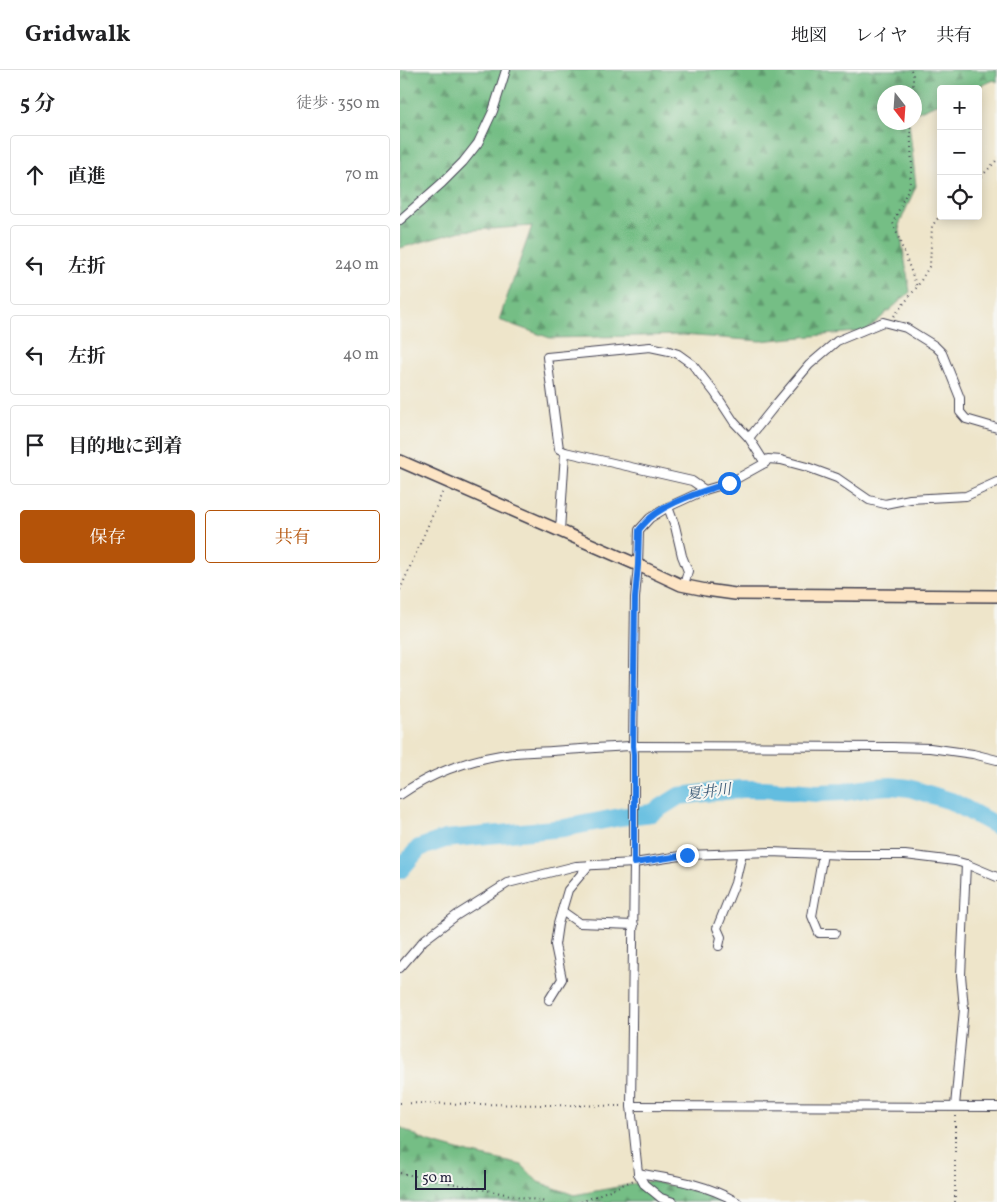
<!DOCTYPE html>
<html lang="ja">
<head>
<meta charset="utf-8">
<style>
  :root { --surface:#fff; --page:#f2f2f2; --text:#202124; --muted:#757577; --line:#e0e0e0; --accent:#b45309 }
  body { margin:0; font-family:Vollkorn,"Noto Serif JP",serif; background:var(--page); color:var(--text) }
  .controls { position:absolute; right:15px; top:15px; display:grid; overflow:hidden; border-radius:5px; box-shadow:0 2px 12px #0003 }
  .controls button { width:45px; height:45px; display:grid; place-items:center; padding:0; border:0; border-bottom:1px solid var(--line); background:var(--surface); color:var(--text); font:25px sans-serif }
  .compass { position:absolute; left:477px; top:15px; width:45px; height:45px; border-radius:50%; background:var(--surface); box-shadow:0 2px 12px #0003; rotate:163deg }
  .scale { position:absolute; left:15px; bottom:12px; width:71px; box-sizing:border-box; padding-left:5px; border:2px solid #22223b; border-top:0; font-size:14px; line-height:18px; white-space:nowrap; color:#22223b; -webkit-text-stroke:4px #f6f6f2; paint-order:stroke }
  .stop { position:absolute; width:15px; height:15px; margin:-11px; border:4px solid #1a73e8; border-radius:50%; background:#fff }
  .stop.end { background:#1a73e8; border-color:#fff; box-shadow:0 1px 5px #0008 }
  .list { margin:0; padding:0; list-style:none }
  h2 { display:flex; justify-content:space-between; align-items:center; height:65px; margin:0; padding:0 20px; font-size:21px }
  h2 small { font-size:16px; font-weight:400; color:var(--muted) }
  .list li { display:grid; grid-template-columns:32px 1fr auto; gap:15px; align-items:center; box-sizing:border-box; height:80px; margin:0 10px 10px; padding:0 10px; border:1px solid var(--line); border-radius:5px }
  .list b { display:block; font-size:19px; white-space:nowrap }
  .list em { font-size:16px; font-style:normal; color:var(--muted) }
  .actions { display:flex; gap:10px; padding:15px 20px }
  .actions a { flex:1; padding:11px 0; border:1px solid var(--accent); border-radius:5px; text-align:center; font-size:18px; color:var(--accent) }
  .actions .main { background:var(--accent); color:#fff }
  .icon { flex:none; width:28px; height:28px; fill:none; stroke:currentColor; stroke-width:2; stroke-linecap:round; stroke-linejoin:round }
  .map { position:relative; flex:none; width:597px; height:1132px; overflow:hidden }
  header { display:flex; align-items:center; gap:30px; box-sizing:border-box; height:70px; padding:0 25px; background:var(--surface); border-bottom:1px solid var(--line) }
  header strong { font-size:24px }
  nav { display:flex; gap:28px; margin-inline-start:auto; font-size:18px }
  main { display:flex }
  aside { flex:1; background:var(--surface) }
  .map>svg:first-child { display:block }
  .forest { fill:url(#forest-firs); stroke:#4c7060 }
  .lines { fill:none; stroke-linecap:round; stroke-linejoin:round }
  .river { stroke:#62bde0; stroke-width:18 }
  .street-casing { stroke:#413f50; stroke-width:10 }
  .secondary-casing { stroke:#413f50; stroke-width:14 }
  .path { stroke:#413f50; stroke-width:2; stroke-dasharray:1 4; stroke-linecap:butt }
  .street { stroke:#fff; stroke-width:8 }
  .secondary { stroke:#fde5c5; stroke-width:11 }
  .route { stroke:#1a73e8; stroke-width:6 }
  .labels { text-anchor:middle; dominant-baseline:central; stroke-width:4; stroke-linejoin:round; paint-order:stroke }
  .water-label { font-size:15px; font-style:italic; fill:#385875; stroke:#f6f6f2 }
</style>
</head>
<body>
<header>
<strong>Gridwalk</strong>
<nav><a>地図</a><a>レイヤ</a><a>共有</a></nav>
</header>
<main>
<aside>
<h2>5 分<small>徒歩 · 350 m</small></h2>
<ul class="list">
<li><svg class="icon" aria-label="ahead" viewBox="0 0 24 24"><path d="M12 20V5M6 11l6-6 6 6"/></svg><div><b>直進</b></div><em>70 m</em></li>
<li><svg class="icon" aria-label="left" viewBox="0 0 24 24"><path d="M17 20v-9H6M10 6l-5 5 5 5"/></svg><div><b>左折</b></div><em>240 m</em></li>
<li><svg class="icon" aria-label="left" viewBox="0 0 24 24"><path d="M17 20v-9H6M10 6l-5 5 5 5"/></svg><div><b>左折</b></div><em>40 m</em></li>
<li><svg class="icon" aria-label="arrive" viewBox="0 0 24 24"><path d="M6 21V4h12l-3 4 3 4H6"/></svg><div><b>目的地に到着</b></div></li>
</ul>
<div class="actions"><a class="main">保存</a><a>共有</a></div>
</aside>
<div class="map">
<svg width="597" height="1132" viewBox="0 0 597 1132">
  <defs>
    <pattern id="forest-firs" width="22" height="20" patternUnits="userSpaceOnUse" patternTransform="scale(1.25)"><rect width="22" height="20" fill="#75be85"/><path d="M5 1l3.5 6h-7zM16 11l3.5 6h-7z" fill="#609a6e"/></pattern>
  </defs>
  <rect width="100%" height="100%" fill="#f6f6f2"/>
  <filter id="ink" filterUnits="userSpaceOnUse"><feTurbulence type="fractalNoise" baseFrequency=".02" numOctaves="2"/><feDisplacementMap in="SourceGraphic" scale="10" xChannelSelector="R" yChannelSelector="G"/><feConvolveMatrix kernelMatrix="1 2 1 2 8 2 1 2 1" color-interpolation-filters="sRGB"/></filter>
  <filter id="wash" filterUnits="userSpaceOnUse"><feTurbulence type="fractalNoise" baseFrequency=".0096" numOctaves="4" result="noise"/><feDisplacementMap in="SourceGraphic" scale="20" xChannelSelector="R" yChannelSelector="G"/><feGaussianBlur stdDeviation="1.12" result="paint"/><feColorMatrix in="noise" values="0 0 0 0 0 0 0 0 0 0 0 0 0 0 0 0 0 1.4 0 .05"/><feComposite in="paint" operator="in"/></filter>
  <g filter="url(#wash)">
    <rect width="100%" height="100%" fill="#eee5ca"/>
    <!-- forest -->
    <g class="forest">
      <path d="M0,0H597V12L594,10L573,19H541V32L515,43L514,22H484V52L509,53L516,116L499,155L510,222L466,261L360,271L283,265L150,268L99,250L132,156L61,161L0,178Z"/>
      <path d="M0,1057L26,1071L69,1083L122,1095L138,1112L174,1125L250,1111L291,1120L325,1132H0Z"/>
    </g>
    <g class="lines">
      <!-- river -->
      <path class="river" d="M0,800L19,778L45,769L164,758L220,747L252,743L279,726L342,719H363L417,723L444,722L476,717L491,716L509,718L551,731L597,756"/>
    </g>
  </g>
  <g filter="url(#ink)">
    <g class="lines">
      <!-- street casing -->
      <g class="street-casing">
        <g id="street">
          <path d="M0,150L42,113L63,92L78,73L93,41L106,0"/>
          <path d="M349,368L377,333L409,295L437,271L483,252L506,258L535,276L542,283L560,328V342L566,349L597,358"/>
          <path d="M165,382L292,411L305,420"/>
          <path d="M268,437L275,456L282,486L288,501L284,515"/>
          <path d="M160,461L165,382L159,379L147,287L250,277L269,281L278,284L292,294L315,323L334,352L349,368L365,393"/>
          <path d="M0,725C31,703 69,690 106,684C121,682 137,682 152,681C179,679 206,677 233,676L492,677L530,678L573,684L597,690"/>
          <path d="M423,784L412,846L419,863H435"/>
          <path d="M162,841L179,853L234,855"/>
          <path d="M319,876L321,867L317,858L335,813L342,783"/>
          <path d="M0,898L24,870L57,845L108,813L176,796L234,793L287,785L342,783L371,782L447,785H505L555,791L566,794L597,807"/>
          <path d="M149,930L162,909L155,875L158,854L168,820L189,795"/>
          <path d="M231,1036L597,1037"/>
          <path d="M555,1036L564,939L561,905L566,794"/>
          <path d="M238,1103C273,1109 306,1114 337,1132"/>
          <path d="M273,1132L261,1128L244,1114L238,1103L231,1036L234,793V684L233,676L235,528L238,495L239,460L250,448L268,437L305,420L329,413L365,393L368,389L381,390L407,397L437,408L469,430L485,434L510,429L566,426L597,412"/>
        </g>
      </g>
      <!-- secondary casing -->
      <g class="secondary-casing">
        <path id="secondary" d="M0,391L238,495L281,515L306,520L335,524L597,526"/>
      </g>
      <!-- path -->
      <g class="path">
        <path d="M511,0L513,4V22"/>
        <path d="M510,52L512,98L509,117L493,153L517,217"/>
        <path d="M578,110L597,90"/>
        <path d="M494,246L517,217L530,195L532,156L541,144"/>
        <path d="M0,520L43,421"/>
        <path d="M0,1033L223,1036"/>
        <path d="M0,1103L146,1132"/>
        <path d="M181,1132L234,1110"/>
        <path d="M555,1132V1044"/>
      </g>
      <!-- street -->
      <use href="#street" class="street"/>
      <!-- secondary -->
      <use href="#secondary" class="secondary"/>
    </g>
  </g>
  <g class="lines" filter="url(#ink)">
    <!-- route -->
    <path class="route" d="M287,785L234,793V684L233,676L235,528L238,495L239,460C242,456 246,452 250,448C268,432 305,420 329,413"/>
  </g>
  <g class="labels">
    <!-- water labels -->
    <g class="water-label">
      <text transform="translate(309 723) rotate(-7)">夏井川</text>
    </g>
  </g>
</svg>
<div class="controls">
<button>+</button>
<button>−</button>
<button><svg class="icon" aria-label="locate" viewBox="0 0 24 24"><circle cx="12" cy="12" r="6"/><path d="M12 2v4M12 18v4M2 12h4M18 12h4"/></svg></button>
</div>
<svg class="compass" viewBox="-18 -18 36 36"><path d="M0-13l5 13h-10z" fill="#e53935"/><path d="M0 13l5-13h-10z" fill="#757577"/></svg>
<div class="scale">50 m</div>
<div class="stop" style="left:329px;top:413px"></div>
<div class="stop end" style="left:287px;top:785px"></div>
</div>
</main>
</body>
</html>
